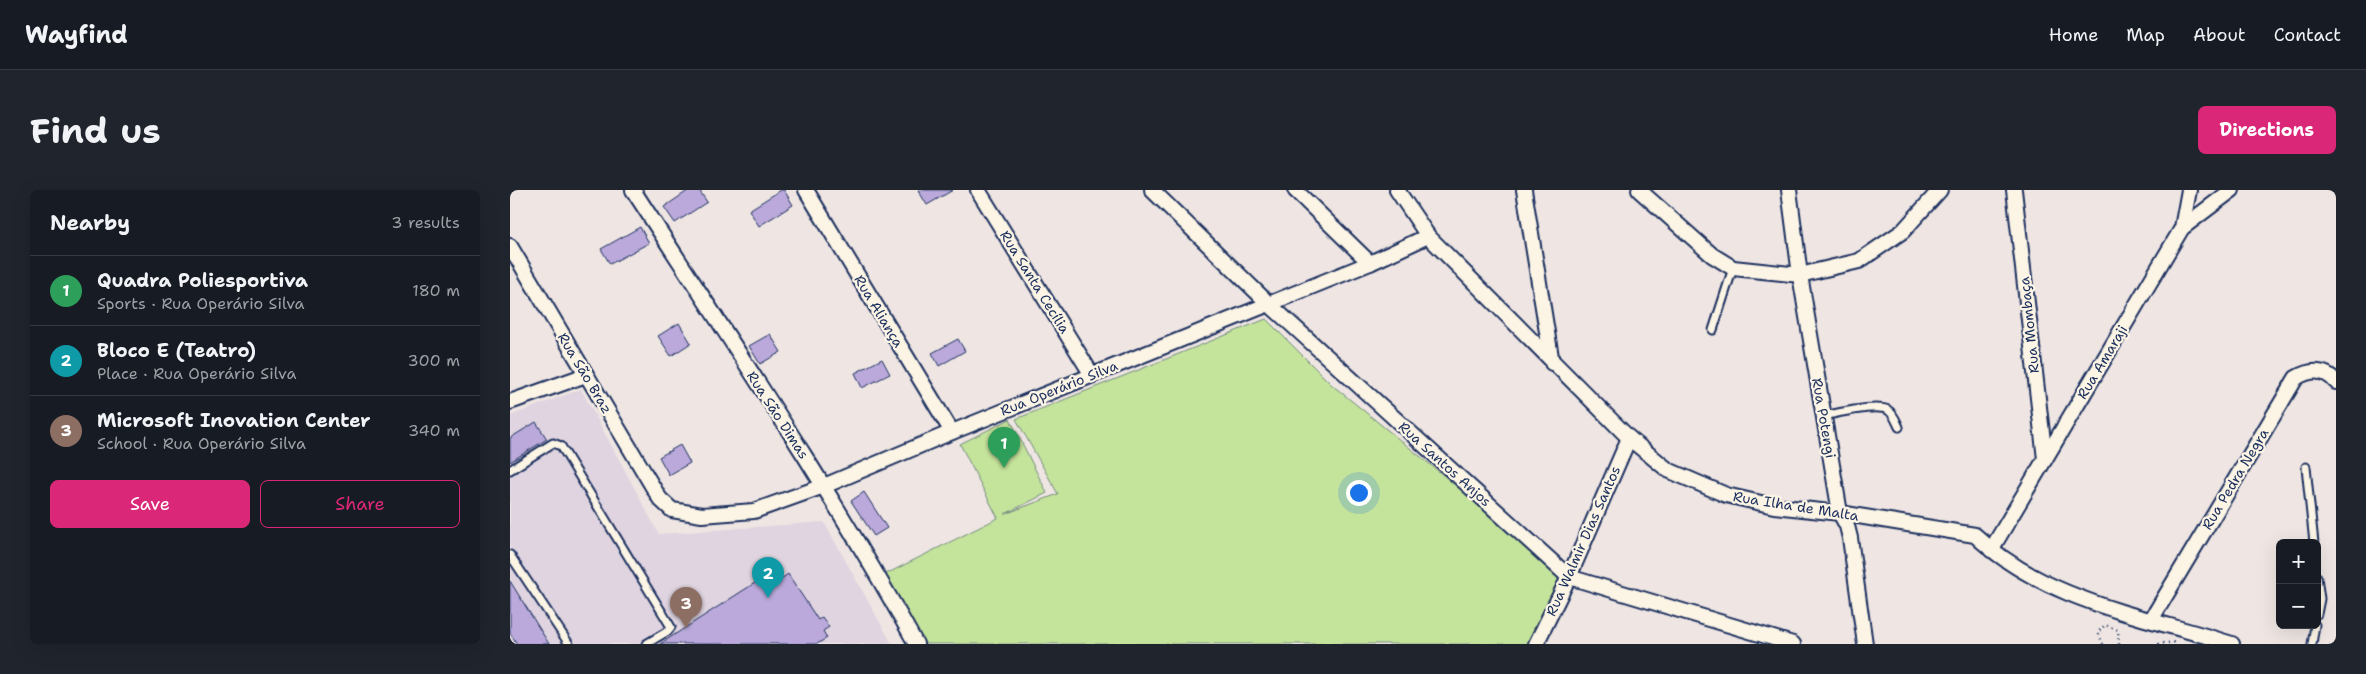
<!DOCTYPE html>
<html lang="en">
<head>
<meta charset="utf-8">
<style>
  :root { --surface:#171b24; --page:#20242c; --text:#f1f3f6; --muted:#9ea1a6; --line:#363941; --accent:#db2777 }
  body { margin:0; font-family:"Shantell Sans",sans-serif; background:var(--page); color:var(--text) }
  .controls { position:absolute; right:15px; bottom:15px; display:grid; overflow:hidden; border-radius:8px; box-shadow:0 5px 20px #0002 }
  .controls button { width:45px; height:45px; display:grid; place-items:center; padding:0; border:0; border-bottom:1px solid var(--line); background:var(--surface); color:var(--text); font:25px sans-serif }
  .you { position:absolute; left:848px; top:302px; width:18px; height:18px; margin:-12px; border:4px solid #fff; border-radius:50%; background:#1a73e8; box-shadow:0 0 0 8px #1a73e833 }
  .badge { display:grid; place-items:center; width:32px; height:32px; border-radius:50%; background:var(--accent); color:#fff; font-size:16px; font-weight:700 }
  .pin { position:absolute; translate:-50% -41px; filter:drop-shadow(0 1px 2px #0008) }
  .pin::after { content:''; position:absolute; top:26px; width:18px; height:15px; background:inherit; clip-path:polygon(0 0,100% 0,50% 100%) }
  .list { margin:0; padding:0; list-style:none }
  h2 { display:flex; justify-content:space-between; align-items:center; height:65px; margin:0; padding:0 20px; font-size:21px }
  h2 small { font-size:16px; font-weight:400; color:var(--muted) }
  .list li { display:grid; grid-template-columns:32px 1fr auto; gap:15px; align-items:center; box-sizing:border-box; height:70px; padding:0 20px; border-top:1px solid var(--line) }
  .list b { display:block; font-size:19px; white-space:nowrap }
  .list p { margin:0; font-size:16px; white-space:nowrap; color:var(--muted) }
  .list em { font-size:16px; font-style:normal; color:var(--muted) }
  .actions { display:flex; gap:10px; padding:15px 20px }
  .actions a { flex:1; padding:11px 0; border:1px solid var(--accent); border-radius:8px; text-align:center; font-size:18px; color:var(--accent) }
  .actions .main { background:var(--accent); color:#fff }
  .map { position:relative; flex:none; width:1826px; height:454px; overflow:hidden; border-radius:8px }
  header { display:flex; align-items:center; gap:30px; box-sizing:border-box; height:70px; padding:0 25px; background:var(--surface); border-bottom:1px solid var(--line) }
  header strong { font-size:24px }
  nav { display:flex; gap:28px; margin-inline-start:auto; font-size:18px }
  .intro { display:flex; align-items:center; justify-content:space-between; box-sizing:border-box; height:120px; padding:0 30px }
  h1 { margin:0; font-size:35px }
  .button { padding:12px 22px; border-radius:8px; background:var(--accent); color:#fff; font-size:18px; font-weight:700 }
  main { display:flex; gap:30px; padding:0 30px }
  aside { flex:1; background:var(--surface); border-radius:8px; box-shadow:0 5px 20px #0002 }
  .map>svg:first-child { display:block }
  .built { fill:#dfd4e0 }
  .green { fill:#c4e39b; stroke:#70897c }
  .building { fill:#baa9da; stroke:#1b2f5e }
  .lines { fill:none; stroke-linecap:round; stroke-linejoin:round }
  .service-casing { stroke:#1b2f5e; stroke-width:11 }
  .minor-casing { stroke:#1b2f5e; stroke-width:18 }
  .path { stroke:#1b2f5e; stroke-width:2.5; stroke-dasharray:1 4; stroke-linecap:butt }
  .service { stroke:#fcf5e5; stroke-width:7 }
  .minor { stroke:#fcf5e5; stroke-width:14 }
  .labels { text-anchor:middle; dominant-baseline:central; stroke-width:4.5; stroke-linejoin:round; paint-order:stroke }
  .street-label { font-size:14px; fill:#1b2f5e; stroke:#fcf5e5 }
</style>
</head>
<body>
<header>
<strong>Wayfind</strong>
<nav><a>Home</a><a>Map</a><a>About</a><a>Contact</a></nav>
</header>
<div class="intro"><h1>Find us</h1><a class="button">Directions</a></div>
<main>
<aside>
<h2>Nearby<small>3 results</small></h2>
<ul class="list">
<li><span class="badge" style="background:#2e9e5b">1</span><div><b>Quadra Poliesportiva</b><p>Sports · Rua Operário Silva</p></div><em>180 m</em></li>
<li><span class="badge" style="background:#0f9aa8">2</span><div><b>Bloco E (Teatro)</b><p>Place · Rua Operário Silva</p></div><em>300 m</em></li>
<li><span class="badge" style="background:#8d6e63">3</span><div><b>Microsoft Inovation Center</b><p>School · Rua Operário Silva</p></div><em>340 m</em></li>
</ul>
<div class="actions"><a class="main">Save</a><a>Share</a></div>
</aside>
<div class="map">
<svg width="1826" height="454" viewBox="0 0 1826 454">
  <rect width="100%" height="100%" fill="#efe6e3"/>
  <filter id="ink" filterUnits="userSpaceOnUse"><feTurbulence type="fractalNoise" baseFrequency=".02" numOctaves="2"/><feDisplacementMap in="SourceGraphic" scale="10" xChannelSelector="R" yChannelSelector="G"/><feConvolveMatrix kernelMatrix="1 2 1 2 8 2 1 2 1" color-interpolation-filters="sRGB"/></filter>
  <g filter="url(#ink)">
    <!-- built -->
    <path class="built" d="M71,199L149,344L314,332L382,454H0V226Z"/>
    <!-- green -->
    <path class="green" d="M756,129L822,195L1059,387L1027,454H407L370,387L488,328L450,254L500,229L537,303L495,324L548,304L506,229Z"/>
    <!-- building -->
    <g class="building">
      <path d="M179,0H189L197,12L165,33L154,17Z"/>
      <path d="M271,0H274L283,15L249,36L239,20Z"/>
      <path d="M408,0H443L417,15Z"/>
      <path d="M130,37L139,53L100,74L91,59Z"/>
      <path d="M169,133L181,153L161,166L148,146Z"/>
      <path d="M260,144L271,162L250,174L239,156Z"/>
      <path d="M448,149L455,161L429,176L422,163Z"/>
      <path d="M372,169L380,184L352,198L345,183Z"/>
      <path d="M26,232L37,249L0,272V248Z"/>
      <path d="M170,255L180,273L159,285L149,267Z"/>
      <path d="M354,302L377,338L364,346L341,311Z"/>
      <path d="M265,380L271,389L278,384L308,430L312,427L319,437L313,441L317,448L307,454H150Z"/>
      <path d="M0,391L39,454H7L0,443Z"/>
    </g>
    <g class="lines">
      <!-- service casing -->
      <g class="service-casing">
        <g id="service">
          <path d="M1203,140L1223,78"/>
          <path d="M1314,226C1327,223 1367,214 1378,220C1384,224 1386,231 1389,237"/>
          <path d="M1796,277L1804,353"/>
          <path d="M0,280L43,253L51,256L161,437L158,441L136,454"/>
          <path d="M0,365L59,454"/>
          <path d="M1807,387L1810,409L1807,424"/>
          <path d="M1802,454L1805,435"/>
        </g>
      </g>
      <!-- minor casing -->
      <g class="minor-casing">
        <g id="minor">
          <path d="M123,0C220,150 320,298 406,454"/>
          <path d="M296,0L442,242"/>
          <path d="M468,0L582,185"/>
          <path d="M642,0L759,114L1059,387L1283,454"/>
          <path d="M785,0L860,73"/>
          <path d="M887,0L918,46L1119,248L1158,280L1216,305L1264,316L1330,323L1465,345C1534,411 1634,426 1722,454"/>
          <path d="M1014,0L1042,173"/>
          <path d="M1129,0L1202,65L1223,78L1290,85L1349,71L1393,41L1430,0"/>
          <path d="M1279,0L1290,85L1330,323L1337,336L1340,348L1355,454"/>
          <path d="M1504,0L1535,269"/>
          <path d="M1672,38L1679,0"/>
          <path d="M0,56L150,309L162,320L192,325L244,321L314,296L442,242L860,73L918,46"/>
          <path d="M0,212L76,185"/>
          <path d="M1481,360L1672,38L1722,0"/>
          <path d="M1641,430L1786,188C1799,180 1815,178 1826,192"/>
          <path d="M1026,454L1059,387L1119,248"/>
        </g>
      </g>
      <!-- path -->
      <g class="path">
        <path d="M1593,454L1588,442L1595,435L1608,440L1609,454"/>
        <path d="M1648,454L1666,452"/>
      </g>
      <!-- service -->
      <use href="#service" class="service"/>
      <!-- minor -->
      <use href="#minor" class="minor"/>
    </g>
  </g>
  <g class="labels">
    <!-- street labels -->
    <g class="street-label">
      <text transform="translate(525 92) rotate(58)">Rua Santa Cecília</text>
      <text transform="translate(369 121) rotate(59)">Rua Aliança</text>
      <text transform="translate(1519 135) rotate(-96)">Rua Mombaça</text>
      <text transform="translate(1592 172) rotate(-59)">Rua Amaraji</text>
      <text transform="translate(75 183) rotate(59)">Rua São Braz</text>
      <text transform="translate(549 198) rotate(-22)">Rua Operário Silva</text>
      <text transform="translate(268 225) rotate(57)">Rua São Dimas</text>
      <text transform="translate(1314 228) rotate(80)">Rua Potengi</text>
      <text transform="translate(935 274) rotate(42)">Rua Santos Anjos</text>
      <text transform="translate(1725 289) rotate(-59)">Rua Pedra Negra</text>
      <text transform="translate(1286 316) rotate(9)">Rua Ilha de Malta</text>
      <text transform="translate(1073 351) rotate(-66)">Rua Walmir Dias Santos</text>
    </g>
  </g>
</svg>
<div class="controls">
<button>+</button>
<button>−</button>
</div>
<div class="you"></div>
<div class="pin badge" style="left:494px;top:278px;background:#2e9e5b">1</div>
<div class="pin badge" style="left:258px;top:408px;background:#0f9aa8">2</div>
<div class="pin badge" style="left:176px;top:438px;background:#8d6e63">3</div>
</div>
</main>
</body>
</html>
